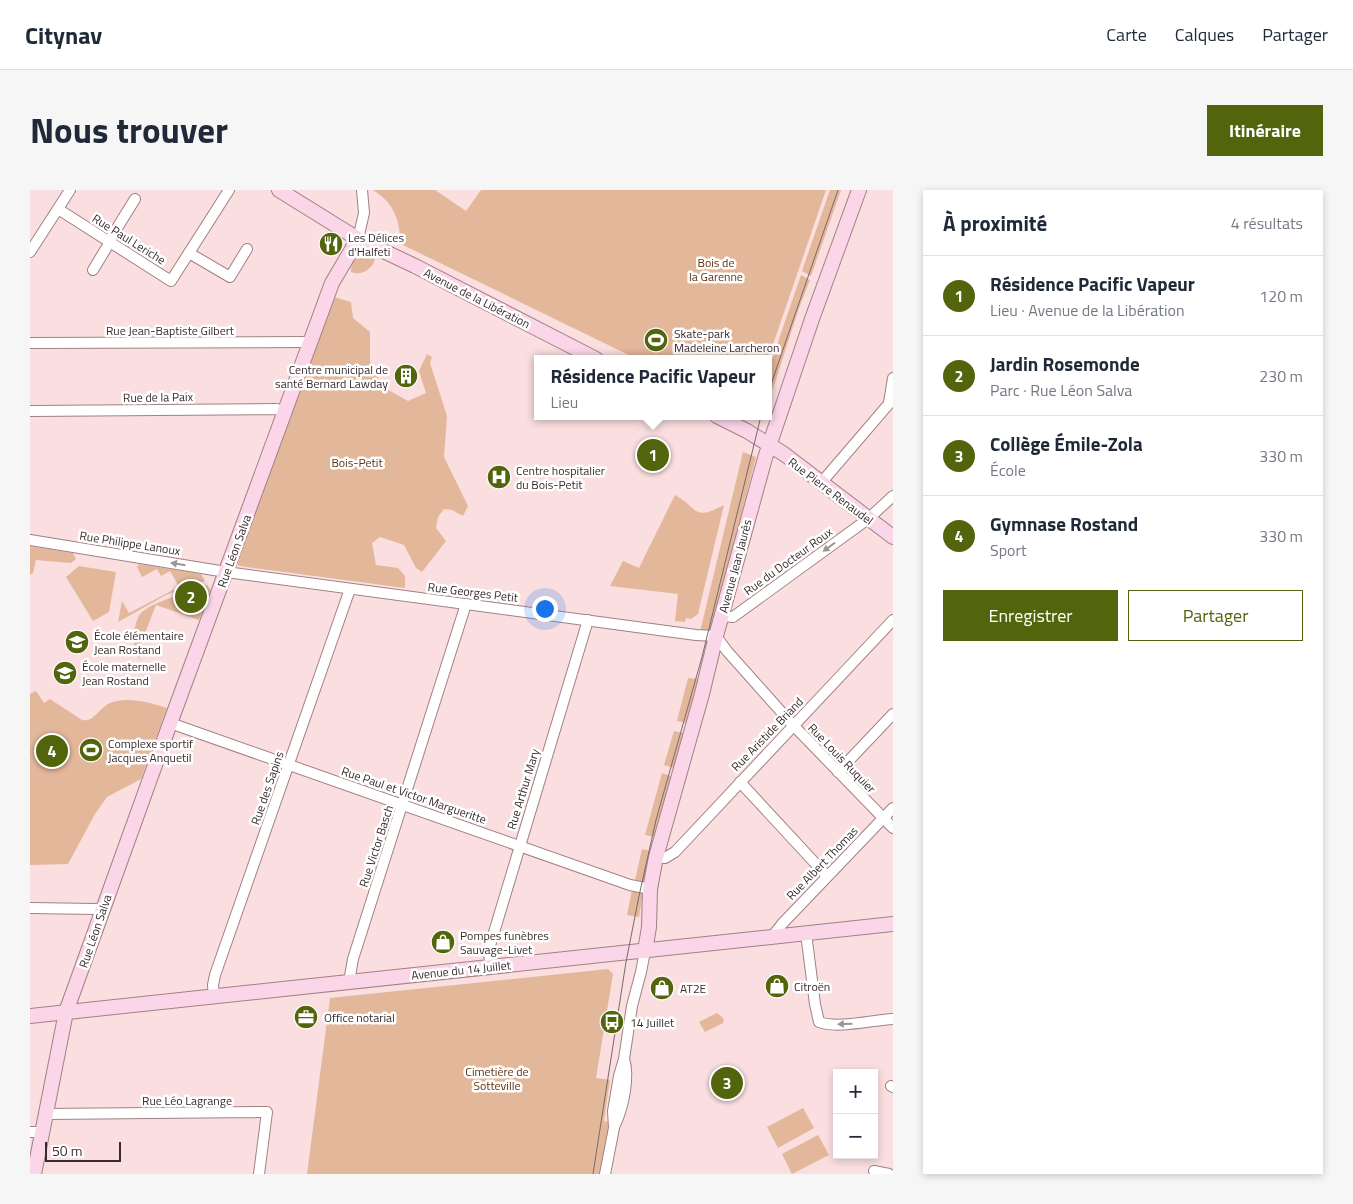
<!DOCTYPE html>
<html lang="fr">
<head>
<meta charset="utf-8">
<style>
  :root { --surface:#fff; --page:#f6f6f7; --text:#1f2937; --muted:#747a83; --line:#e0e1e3; --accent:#52640c }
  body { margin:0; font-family:"Titillium Web",sans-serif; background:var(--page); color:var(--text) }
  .controls { position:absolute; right:15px; bottom:15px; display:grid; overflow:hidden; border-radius:0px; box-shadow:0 2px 8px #0003 }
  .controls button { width:45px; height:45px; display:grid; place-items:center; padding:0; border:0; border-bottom:1px solid var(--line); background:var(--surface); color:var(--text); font:25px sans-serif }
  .scale { position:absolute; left:15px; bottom:12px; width:76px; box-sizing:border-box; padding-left:5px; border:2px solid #392b2d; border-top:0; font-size:14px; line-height:18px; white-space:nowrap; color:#392b2d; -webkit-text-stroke:4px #fff; paint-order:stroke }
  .you { position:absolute; left:514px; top:418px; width:18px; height:18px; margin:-12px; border:4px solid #fff; border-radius:50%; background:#1a73e8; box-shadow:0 0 0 8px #1a73e833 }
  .badge { display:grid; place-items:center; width:32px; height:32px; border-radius:50%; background:var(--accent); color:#fff; font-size:16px; font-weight:700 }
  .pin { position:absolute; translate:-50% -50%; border:2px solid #fff; box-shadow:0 1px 5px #0006 }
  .popup { position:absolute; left:504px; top:165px; width:238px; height:65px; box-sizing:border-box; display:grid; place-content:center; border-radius:0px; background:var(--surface); filter:drop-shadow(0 1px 4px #0005); font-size:16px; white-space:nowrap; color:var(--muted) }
  .popup b { font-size:19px; color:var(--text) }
  .popup::after { content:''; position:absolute; left:50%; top:100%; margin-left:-10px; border:10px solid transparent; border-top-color:var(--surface) }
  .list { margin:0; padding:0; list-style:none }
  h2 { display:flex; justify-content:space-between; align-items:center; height:65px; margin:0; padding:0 20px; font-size:21px }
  h2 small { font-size:16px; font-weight:400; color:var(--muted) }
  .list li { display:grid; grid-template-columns:32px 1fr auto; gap:15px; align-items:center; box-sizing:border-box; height:80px; padding:0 20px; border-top:1px solid var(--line) }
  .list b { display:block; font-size:19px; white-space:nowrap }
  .list p { margin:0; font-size:16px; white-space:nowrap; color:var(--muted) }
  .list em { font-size:16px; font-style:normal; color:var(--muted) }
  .actions { display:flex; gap:10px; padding:15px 20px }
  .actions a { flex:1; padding:11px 0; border:1px solid var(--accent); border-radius:0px; text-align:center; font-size:18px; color:var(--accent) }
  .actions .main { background:var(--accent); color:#fff }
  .map { position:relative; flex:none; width:863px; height:984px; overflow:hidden; border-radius:0px }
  header { display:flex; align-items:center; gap:30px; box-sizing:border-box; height:70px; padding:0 25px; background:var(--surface); border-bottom:1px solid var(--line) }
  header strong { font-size:24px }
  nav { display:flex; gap:28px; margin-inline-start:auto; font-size:18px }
  .intro { display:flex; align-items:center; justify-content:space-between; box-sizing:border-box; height:120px; padding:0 30px }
  h1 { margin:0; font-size:35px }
  .button { padding:12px 22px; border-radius:0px; background:var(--accent); color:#fff; font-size:18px; font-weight:700 }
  main { display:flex; gap:30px; padding:0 30px }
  aside { flex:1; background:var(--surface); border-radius:0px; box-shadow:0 2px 8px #0003 }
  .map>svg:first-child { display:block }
  .green { fill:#e3b79a }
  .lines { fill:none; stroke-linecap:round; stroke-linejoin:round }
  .street-casing { stroke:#a18184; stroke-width:12 }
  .secondary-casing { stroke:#a18184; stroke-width:16 }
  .street { stroke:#fff; stroke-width:10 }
  .secondary { stroke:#fbd5e8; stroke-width:14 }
  .tram { stroke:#7a686a; stroke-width:1 }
  .oneway { fill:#9c9596 }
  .labels { text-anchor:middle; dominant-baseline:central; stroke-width:5; stroke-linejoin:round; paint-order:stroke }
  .poi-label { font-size:12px; fill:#392b2d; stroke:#fff; text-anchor:start }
  .street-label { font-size:12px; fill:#392b2d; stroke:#fff }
  .park-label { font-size:12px; fill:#5e320e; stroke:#fff }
</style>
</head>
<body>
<header>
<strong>Citynav</strong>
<nav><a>Carte</a><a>Calques</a><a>Partager</a></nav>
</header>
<div class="intro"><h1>Nous trouver</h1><a class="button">Itinéraire</a></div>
<main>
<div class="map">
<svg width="863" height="984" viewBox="0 0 863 984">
  <rect width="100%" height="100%" fill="#fadee0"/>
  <!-- green -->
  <g class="green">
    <path d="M343,0H405L436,21L451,0H796L738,169H607L371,54C369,29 365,14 343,0Z"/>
    <path d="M800,0H811L781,86L772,81Z"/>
    <path d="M337,65H342L345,69C342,80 331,86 321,82C320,71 328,66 337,65Z"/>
    <path d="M771,85L780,90L769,118L738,214V181Z"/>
    <path d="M304,107L321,112L323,128L340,142V172L353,197L378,211L396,203L389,181L397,164L402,167L400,173L417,226L414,267L438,316L433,326L422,320L414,319L408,327L406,338L416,351L392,382L386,378L374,355L350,347L342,353L346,375L368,378L375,386V398L209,376L207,373Z"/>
    <path d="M713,262L726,267L682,438L677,442H670Z"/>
    <path d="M645,305C669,318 662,332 694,315L668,424L661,429L656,428L655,432L645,431L648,404L580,396L593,371L609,378Z"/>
    <path d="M0,356L43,363L46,369L41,373L6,370L3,383L0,385Z"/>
    <path d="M109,374L171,384L175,391L136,405L88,432L92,411L99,423L149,397L140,381L131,386L127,379L112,387L107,377Z"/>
    <path d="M49,376L86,382L79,422L63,431L36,387Z"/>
    <path d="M177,395L180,400L169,430L126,415L108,461L111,472C110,469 107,465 106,462C102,452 104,431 111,423C122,412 161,401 177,395Z"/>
    <path d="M658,488L668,489L656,533L647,531Z"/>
    <path d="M6,501L14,513L20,509L52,530C65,533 69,516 83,512C101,507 120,513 137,518L111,589L77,607L65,624L38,674L0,675V504Z"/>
    <path d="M644,541L653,543L644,578L634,575Z"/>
    <path d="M632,583L641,586L625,647L615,645Z"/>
    <path d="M612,659L621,661L615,692L605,690Z"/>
    <path d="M602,700L613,702L609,727L597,725Z"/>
    <path d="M578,779L583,784L566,888L580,890L574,931L579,932L571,984H277L300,808Z"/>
    <path d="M687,823L692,827L694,830L693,833L675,842L669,832Z"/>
    <path d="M773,918L784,938L748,958L737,937Z"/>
    <path d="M788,945L799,965L762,984L752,964Z"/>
  </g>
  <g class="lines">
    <!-- street casing -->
    <g class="street-casing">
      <g id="street">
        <path d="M28,19L141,91L199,0"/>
        <path d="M328,49L334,23L332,0"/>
        <path d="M79,51L105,9"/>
        <path d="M0,62L40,0"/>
        <path d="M159,63L200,87L217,59"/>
        <path d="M63,80L80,52"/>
        <path d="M0,153L280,152"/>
        <path d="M859,213L863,188"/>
        <path d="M0,221L246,219L255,221"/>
        <path d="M791,293L863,209"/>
        <path d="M0,350L196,382L666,445L686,446L697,461L763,535L863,638"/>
        <path d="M692,426L703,427L838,329L863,306"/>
        <path d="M140,533L600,695L620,699"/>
        <path d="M808,582L863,524"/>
        <path d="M710,592L797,686"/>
        <path d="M626,667L635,668L645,662L863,430"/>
        <path d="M0,718L66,719L72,721"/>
        <path d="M776,743L785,814L789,832C807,839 843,830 863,829"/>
        <path d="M742,747L752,734L863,618"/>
        <path d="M460,777L459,759L558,430"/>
        <path d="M319,792L323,769L436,414"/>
        <path d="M184,806L183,795L185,785L320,399"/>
        <path d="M861,896L863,897"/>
        <path d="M16,924L237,922L229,984"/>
        <path d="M585,935C593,918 600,887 594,869"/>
        <path d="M0,942H12"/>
        <path d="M844,981L859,984"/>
        <path d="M575,984L584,938L583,921L589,886L594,869L602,816L611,782L615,761"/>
      </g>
    </g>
    <!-- secondary casing -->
    <g class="secondary-casing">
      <g id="secondary">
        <path d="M249,0L328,49L385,76L566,169"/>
        <path d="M687,226L717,241L754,264L863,347"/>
        <path d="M615,761L619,737L620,699L626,667L672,504L686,446L735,268L782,129L829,0"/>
        <path d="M0,826L863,734"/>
        <path d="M4,984L36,822L138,539L302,93L328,49"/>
      </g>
    </g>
    <!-- street -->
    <use href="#street" class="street"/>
    <!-- secondary -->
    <use href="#secondary" class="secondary"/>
    <!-- tram -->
    <g class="tram">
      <path d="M738,203L808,0"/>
      <path d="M563,984L596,772L609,706L626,630L672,467L731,226"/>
    </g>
  </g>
  <!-- one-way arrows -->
  <defs><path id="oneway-solid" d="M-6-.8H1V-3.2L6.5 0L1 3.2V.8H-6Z" transform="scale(1.25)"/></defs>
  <g class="oneway">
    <use href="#oneway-solid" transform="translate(799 357) rotate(144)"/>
    <use href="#oneway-solid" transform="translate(148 374) rotate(-171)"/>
    <use href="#oneway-solid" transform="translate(815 834) rotate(179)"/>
  </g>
  <!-- icons -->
  <defs>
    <g id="restaurant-disc" transform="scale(1.25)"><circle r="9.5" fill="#52640c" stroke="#fff"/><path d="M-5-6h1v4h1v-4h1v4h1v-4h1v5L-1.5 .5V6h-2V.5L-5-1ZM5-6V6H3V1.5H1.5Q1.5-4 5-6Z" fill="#fff"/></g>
    <g id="stadium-disc" transform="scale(1.25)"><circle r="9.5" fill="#52640c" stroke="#fff"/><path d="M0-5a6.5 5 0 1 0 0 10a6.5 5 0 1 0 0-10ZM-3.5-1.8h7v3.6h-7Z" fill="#fff"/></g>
    <g id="building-disc" transform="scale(1.25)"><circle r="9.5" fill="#52640c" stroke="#fff"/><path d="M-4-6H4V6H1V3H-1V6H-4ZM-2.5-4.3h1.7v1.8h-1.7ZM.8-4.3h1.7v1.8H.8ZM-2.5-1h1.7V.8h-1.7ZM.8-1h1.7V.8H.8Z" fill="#fff"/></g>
    <g id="hospital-disc" transform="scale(1.25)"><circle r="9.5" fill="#52640c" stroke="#fff"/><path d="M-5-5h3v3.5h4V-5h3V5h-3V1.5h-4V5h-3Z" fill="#fff"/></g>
    <g id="school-disc" transform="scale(1.25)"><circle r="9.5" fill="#52640c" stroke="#fff"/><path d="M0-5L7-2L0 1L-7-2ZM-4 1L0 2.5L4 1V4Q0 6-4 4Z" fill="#fff"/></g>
    <g id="shop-disc" transform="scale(1.25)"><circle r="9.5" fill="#52640c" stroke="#fff"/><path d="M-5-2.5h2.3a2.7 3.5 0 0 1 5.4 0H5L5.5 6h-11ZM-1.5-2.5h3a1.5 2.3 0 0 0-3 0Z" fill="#fff"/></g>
    <g id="office-disc" transform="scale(1.25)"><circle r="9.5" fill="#52640c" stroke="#fff"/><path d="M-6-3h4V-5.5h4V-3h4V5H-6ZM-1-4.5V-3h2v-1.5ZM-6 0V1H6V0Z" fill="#fff"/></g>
    <g id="bus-disc" transform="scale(1.25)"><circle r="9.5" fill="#52640c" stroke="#fff"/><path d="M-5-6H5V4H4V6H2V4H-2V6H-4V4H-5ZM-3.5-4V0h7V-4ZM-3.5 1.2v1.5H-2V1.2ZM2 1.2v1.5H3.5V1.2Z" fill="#fff"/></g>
  </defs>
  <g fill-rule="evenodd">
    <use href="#restaurant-disc" x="301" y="54"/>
    <use href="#stadium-disc" x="626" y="150"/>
    <use href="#building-disc" x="376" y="186"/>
    <use href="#hospital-disc" x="469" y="287"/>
    <use href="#school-disc" x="47" y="452"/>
    <use href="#school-disc" x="35" y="483"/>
    <use href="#stadium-disc" x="61" y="560"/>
    <use href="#shop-disc" x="413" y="752"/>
    <use href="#shop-disc" x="747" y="796"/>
    <use href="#shop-disc" x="632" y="798"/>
    <use href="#office-disc" x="276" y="827"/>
    <use href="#bus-disc" x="582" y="832"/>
  </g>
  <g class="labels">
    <!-- poi labels -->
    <g class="poi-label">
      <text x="318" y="47">Les Délices<tspan x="318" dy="14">d'Halfeti</tspan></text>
      <text x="644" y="143">Skate-park<tspan x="644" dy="14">Madeleine Larcheron</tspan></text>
      <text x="358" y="179" text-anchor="end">Centre municipal de<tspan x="358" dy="14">santé Bernard Lawday</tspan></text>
      <text x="486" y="280">Centre hospitalier<tspan x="486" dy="14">du Bois-Petit</tspan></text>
      <text x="64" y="445">École élémentaire<tspan x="64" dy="14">Jean Rostand</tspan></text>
      <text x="52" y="476">École maternelle<tspan x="52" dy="14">Jean Rostand</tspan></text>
      <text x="78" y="553">Complexe sportif<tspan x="78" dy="14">Jacques Anquetil</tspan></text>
      <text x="430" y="745">Pompes funèbres<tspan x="430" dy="14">Sauvage-Livet</tspan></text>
      <text x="764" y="796">Citroën</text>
      <text x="650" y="798">AT2E</text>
      <text x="294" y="827">Office notarial</text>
      <text x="600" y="832">14 Juillet</text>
    </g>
    <!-- street labels -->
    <g class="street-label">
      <text transform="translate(99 49) rotate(32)">Rue Paul Leriche</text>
      <text transform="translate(447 108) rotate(27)">Avenue de la Libération</text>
      <text x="140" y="140">Rue Jean-Baptiste Gilbert</text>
      <text transform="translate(128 207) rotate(-1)">Rue de la Paix</text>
      <text transform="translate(801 301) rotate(37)">Rue Pierre Renaudel</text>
      <text transform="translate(100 353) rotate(9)">Rue Philippe Lanoux</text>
      <text transform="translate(204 361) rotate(-70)">Rue Léon Salva</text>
      <text transform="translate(758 371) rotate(-36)">Rue du Docteur Roux</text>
      <text transform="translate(705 376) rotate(-75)">Avenue Jean Jaurès</text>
      <text transform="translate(443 402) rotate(7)">Rue Georges Petit</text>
      <text transform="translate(737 544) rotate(-46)">Rue Aristide Briand</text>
      <text transform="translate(812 568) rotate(46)">Rue Louis Ruquier</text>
      <text transform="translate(237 598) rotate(-71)">Rue des Sapins</text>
      <text transform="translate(493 599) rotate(-73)">Rue Arthur Mary</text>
      <text transform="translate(384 605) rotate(19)">Rue Paul et Victor Margueritte</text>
      <text transform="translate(346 656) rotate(-72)">Rue Victor Basch</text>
      <text transform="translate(792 673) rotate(-46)">Rue Albert Thomas</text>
      <text transform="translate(65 741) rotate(-71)">Rue Léon Salva</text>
      <text transform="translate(431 780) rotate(-6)">Avenue du 14 Juillet</text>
      <text x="157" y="910">Rue Léo Lagrange</text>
    </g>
    <!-- park labels -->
    <g class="park-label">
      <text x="686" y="72">Bois de<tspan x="686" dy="14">la Garenne</tspan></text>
      <text x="327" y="272">Bois-Petit</text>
      <text x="467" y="881">Cimetière de<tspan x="467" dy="14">Sotteville</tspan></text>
    </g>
  </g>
</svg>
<div class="controls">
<button>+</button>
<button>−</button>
</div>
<div class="scale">50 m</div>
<div class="you"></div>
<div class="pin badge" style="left:623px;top:265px">1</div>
<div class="popup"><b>Résidence Pacific Vapeur</b>Lieu</div>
<div class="pin badge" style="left:161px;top:407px">2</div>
<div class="pin badge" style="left:697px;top:893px">3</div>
<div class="pin badge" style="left:22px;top:561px">4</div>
</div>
<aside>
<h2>À proximité<small>4 résultats</small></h2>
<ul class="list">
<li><span class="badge">1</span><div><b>Résidence Pacific Vapeur</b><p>Lieu · Avenue de la Libération</p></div><em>120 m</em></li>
<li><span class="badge">2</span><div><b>Jardin Rosemonde</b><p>Parc · Rue Léon Salva</p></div><em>230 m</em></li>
<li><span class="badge">3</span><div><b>Collège Émile-Zola</b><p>École</p></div><em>330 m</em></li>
<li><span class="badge">4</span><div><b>Gymnase Rostand</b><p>Sport</p></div><em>330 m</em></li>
</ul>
<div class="actions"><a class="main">Enregistrer</a><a>Partager</a></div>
</aside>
</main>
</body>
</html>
